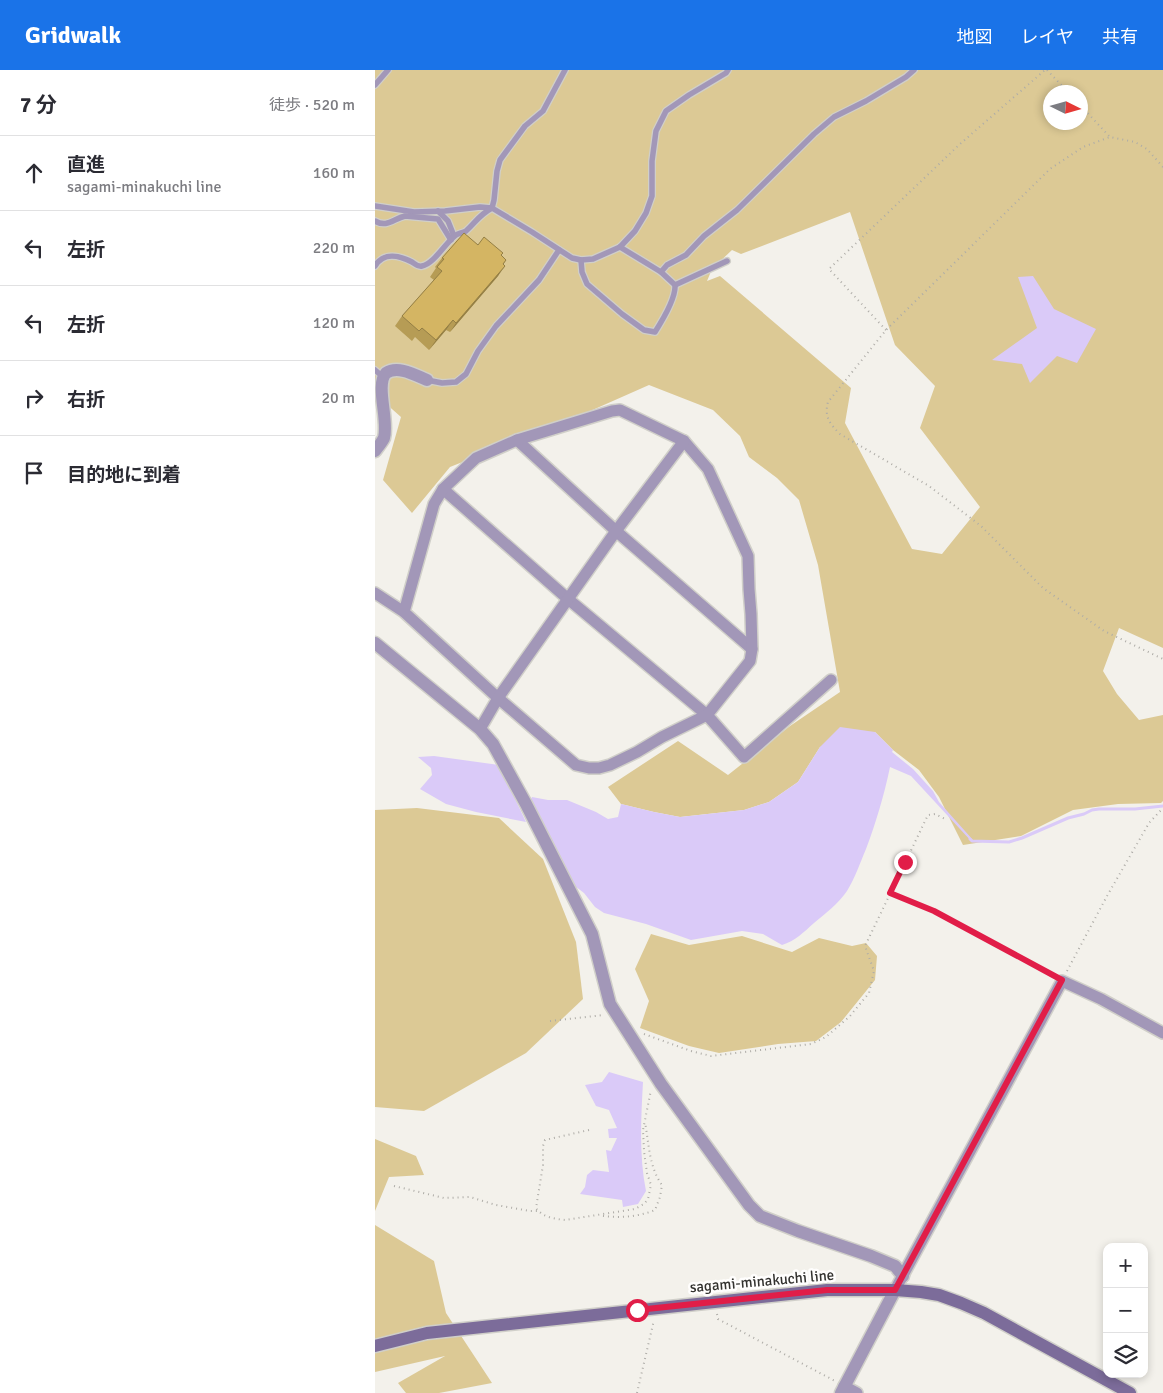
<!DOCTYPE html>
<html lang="ja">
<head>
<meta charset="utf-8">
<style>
  :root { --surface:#fff; --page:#f7f7f7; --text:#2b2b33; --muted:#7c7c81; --line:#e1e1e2; --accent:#1a73e8 }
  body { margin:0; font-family:Signika,"Noto Sans JP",sans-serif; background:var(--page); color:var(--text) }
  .controls { position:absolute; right:15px; bottom:15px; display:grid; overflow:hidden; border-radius:10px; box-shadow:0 2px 8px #0003 }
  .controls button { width:45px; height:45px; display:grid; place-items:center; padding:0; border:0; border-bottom:1px solid var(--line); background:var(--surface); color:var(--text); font:25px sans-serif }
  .compass { position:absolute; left:668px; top:15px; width:45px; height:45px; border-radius:50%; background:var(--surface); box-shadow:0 2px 8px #0003; rotate:95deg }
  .stop { position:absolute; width:15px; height:15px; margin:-11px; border:4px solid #e11d48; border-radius:50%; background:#fff }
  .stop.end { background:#e11d48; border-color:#fff; box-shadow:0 1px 5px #0008 }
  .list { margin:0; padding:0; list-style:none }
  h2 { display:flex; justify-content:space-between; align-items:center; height:65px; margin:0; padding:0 20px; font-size:21px }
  h2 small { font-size:16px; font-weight:400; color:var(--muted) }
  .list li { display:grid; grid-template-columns:32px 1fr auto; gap:15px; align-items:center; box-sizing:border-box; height:75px; padding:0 20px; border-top:1px solid var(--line) }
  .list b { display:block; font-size:19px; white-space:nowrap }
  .list p { margin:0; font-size:16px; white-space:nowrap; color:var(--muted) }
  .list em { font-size:16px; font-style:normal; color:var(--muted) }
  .icon { flex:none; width:28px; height:28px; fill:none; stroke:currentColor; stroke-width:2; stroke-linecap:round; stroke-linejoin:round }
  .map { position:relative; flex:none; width:788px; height:1323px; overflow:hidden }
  header { display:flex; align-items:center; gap:30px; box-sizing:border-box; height:70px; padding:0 25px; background:var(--accent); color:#fff }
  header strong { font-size:24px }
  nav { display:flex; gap:28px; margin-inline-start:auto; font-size:18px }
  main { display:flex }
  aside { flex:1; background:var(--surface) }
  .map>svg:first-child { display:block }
  .green { fill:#dcc995; fill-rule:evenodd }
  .water { fill:#dacaf8 }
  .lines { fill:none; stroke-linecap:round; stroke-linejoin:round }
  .stream { stroke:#dacaf8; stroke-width:3 }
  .service-casing { stroke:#d0cfc9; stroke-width:8 }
  .minor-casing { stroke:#d0cfc9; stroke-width:14 }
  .tertiary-casing { stroke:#d0cfc9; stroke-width:15 }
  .secondary-casing { stroke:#d0cfc9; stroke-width:15 }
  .path { stroke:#aeaca7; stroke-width:2; stroke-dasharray:1 4; stroke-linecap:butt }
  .service { stroke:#a297b8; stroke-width:5.5 }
  .minor { stroke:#a297b8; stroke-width:11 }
  .tertiary { stroke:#a297b8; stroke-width:12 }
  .secondary { stroke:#7c6c9a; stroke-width:12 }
  .wall { fill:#b69c55 }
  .shaded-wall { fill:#947f45 }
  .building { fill:#d4b563; stroke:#947f45 }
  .route { stroke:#e11d48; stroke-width:6 }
  .labels { text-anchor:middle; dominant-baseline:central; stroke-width:5; stroke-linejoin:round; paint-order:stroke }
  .street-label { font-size:15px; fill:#33322f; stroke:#fffefd }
</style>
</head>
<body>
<header>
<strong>Gridwalk</strong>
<nav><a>地図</a><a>レイヤ</a><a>共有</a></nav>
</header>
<main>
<aside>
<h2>7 分<small>徒歩 · 520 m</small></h2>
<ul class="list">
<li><svg class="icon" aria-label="ahead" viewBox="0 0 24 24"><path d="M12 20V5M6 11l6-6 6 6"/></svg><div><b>直進</b><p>sagami-minakuchi line</p></div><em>160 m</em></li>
<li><svg class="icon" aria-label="left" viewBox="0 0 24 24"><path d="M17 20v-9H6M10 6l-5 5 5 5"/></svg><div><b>左折</b></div><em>220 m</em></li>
<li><svg class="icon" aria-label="left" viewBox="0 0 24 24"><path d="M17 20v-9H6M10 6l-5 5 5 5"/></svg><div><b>左折</b></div><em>120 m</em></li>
<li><svg class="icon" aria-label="right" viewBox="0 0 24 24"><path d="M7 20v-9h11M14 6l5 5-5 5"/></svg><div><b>右折</b></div><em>20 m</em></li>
<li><svg class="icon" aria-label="arrive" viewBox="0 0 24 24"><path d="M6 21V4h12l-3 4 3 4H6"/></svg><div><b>目的地に到着</b></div></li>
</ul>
</aside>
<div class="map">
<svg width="788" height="1323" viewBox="0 0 788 1323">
  <rect width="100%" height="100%" fill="#f3f1eb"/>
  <!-- green -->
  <g class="green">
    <path d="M0,0H788V578L744,558L728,601L742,624L764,650L788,645V731L786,733L743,734L698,740L646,766L588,775L564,727L544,700L518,680L500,662L445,677L423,712L394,732L369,740L305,747L279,742L246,734L233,717L303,671L353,705L415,656L465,622L443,495L424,430L402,408L374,387L365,366L338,340L274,315L213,342L75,397L37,443L8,410L26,347L0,324ZM676,22H706V52H676ZM475,142L520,275L560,316L545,358L605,437L567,484L537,479L470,353L476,318L345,206L332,211L337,199L357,180L366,184Z"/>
    <path d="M42,738L124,748L168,789L201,872L208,929L151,983L49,1041L0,1037V740Z"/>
    <path d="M276,864L314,875L367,866L417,882L444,868L477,876L491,873L502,886L500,910L466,952L441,971L403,974L344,983L314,976L265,958L274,931L260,899Z"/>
    <path d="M0,1069L41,1086L49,1105L14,1107L0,1141Z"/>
    <path d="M0,1155L59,1191L71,1243L117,1313L64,1323H31L23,1313L70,1286L0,1302Z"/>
  </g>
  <!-- water -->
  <g class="water">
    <path d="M658,206L679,239L721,259L702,293L682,286L655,313L647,294L617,290L662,258L643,207Z"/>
    <path d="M465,657L500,662L518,680L517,682L538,699L558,721L564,732L598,770L597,772L536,706L515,697C509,726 501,752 491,779C485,793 480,808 472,821C463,834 450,844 439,853C429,862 420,871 407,875L388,864L367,861L316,870L271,854L229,843L220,837L209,823L192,810L154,733L157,727L173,730H192L221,742L233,749L243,747L246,734L279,742L305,747L369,740L394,732L423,712L445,677Z"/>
    <path d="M59,686L124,695L151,752L101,742L71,734L45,719L57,705L56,698L43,687Z"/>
    <path d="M234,1002L268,1012C266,1048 264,1086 271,1121L263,1134L248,1137L247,1130L205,1124L210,1117L212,1105L218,1100L234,1102L231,1080L236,1081L242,1068H234L233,1059L242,1058L234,1040L221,1036L210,1015L227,1012Z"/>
  </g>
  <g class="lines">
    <!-- stream -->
    <path class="stream" d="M595,769L597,771L634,772L647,768L693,748L709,744L717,740L724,739H760L788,736"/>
    <!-- service casing -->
    <g class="service-casing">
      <g id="service">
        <path d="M0,15L13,0"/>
        <path d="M0,136L39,142L70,141L105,137L117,138L157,162L197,188L206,190L218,189L245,177L260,161L271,143L277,126V91L281,61L291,41L314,25L351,3L353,0"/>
        <path d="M63,141L73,151L79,166"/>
        <path d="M0,151C12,158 18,149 30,146L63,149L76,170"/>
        <path d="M245,177L286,202"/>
        <path d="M206,190L207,202L212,214L247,244L269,260L280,262C287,251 301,228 300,215L286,202L292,195L311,185L329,166L362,140L439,64L459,47L491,31L531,7L539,0"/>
        <path d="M0,196C9,182 23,185 37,192C40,194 43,197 47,196C59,194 71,172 81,165C84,163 88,163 91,161C101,152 104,145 117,138L119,130L122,101L125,90L150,56L168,41L190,0"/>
        <path d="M300,215L352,191"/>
        <path d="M0,300L7,306"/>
        <path d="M52,310L67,313L81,312L91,304L103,281L121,256L164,210L184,180"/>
      </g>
    </g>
    <!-- minor casing -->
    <g class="minor-casing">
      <g id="minor">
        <path d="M142,370L241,461L377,579"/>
        <path d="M68,419L193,529L332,645L369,687L456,610"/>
        <path d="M0,523L29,542L123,628L201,695L214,698H224L235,695L262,682L287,667L332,645L375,591L377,579L376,544L374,519L373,486L333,399L309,371L245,340L237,341L142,370L101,388L68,419L59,434L29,542"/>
        <path d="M105,659L123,628L241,461L309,371"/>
        <path d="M520,1220L687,911L726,929L788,963"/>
        <path d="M469,1316L482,1323"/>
      </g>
    </g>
    <!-- tertiary casing -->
    <g class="tertiary-casing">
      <g id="tertiary">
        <path d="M0,381C3,377 7,372 9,368C14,350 0,315 11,303C23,295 40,305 52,310"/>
        <path d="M0,573L105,659L118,674L151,734L217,864L235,934L286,1014L374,1135L385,1146L423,1161L496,1186L520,1196L528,1206"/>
        <path d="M466,1323L520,1220"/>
      </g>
    </g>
    <!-- secondary casing -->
    <g class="secondary-casing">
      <path id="secondary" d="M0,1276L52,1263L452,1220H520L546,1222L564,1225L586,1233L609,1243L755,1323"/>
    </g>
    <!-- path -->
    <g class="path">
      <path d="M672,0L693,22"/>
      <path d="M706,36L735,67"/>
      <path d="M788,97L772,79L760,72L735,67L708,77L675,99L511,260L453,332C449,347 455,354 465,364L554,416L606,456L668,518L729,561L788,589"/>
      <path d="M511,260L454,199L585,74L670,0"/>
      <path d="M516,823L559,841L679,906"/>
      <path d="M692,901L732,826L774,753L788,738"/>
      <path d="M175,951L229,945"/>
      <path d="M269,964L316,981L336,986L436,974L451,967L475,946L494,923L499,901L490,876L553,745L560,744L570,749"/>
      <path d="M214,1060L170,1070L168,1076V1095L161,1138C167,1147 180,1149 190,1150L260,1139L269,1134L273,1129L276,1115L272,1103L269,1081L268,1060L276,1020"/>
      <path d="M19,1116L69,1128L95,1127L121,1135L155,1141H162"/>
      <path d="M228,1146C245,1148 263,1147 280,1140L285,1127L287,1115C274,1097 274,1074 270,1052"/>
      <path d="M342,1244L343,1249L460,1311"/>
      <path d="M262,1323L279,1250"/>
    </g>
    <!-- service -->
    <use href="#service" class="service"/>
    <!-- minor -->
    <use href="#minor" class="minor"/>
    <!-- tertiary -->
    <use href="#tertiary" class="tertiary"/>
    <!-- secondary -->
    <use href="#secondary" class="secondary"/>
  </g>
  <!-- wall -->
  <path class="wall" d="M103,175L126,186L131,190L128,195L123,206L75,262L71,260L54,280L40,267L37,271L20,256L27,246L59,210L55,207L61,198L60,197L67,188Z"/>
  <!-- shaded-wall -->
  <g class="shaded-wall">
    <path d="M130,196L123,206L75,262L81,253Z"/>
    <path d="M78,250L71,260L54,280L61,270Z"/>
  </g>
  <!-- building -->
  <path class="building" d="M89,163L103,175L109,167L128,183L126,185L131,190L128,194L130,196L81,253L78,250L61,270L47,258L44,261L27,246L67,201L62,197L69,189L67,188Z"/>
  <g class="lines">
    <!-- route -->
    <path class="route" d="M262,1240L452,1220H520L687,910L559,841L515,823L530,792"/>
  </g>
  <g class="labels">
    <!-- street labels -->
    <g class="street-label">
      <text transform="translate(387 1211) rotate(-5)">sagami-minakuchi line</text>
    </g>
  </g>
</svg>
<div class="controls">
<button>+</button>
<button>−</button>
<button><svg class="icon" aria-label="layers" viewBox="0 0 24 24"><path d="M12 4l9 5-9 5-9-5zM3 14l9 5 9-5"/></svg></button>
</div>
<svg class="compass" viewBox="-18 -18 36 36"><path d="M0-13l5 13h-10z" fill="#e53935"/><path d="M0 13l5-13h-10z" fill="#7c7c81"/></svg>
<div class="stop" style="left:262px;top:1240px"></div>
<div class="stop end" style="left:530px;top:792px"></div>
</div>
</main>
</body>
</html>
